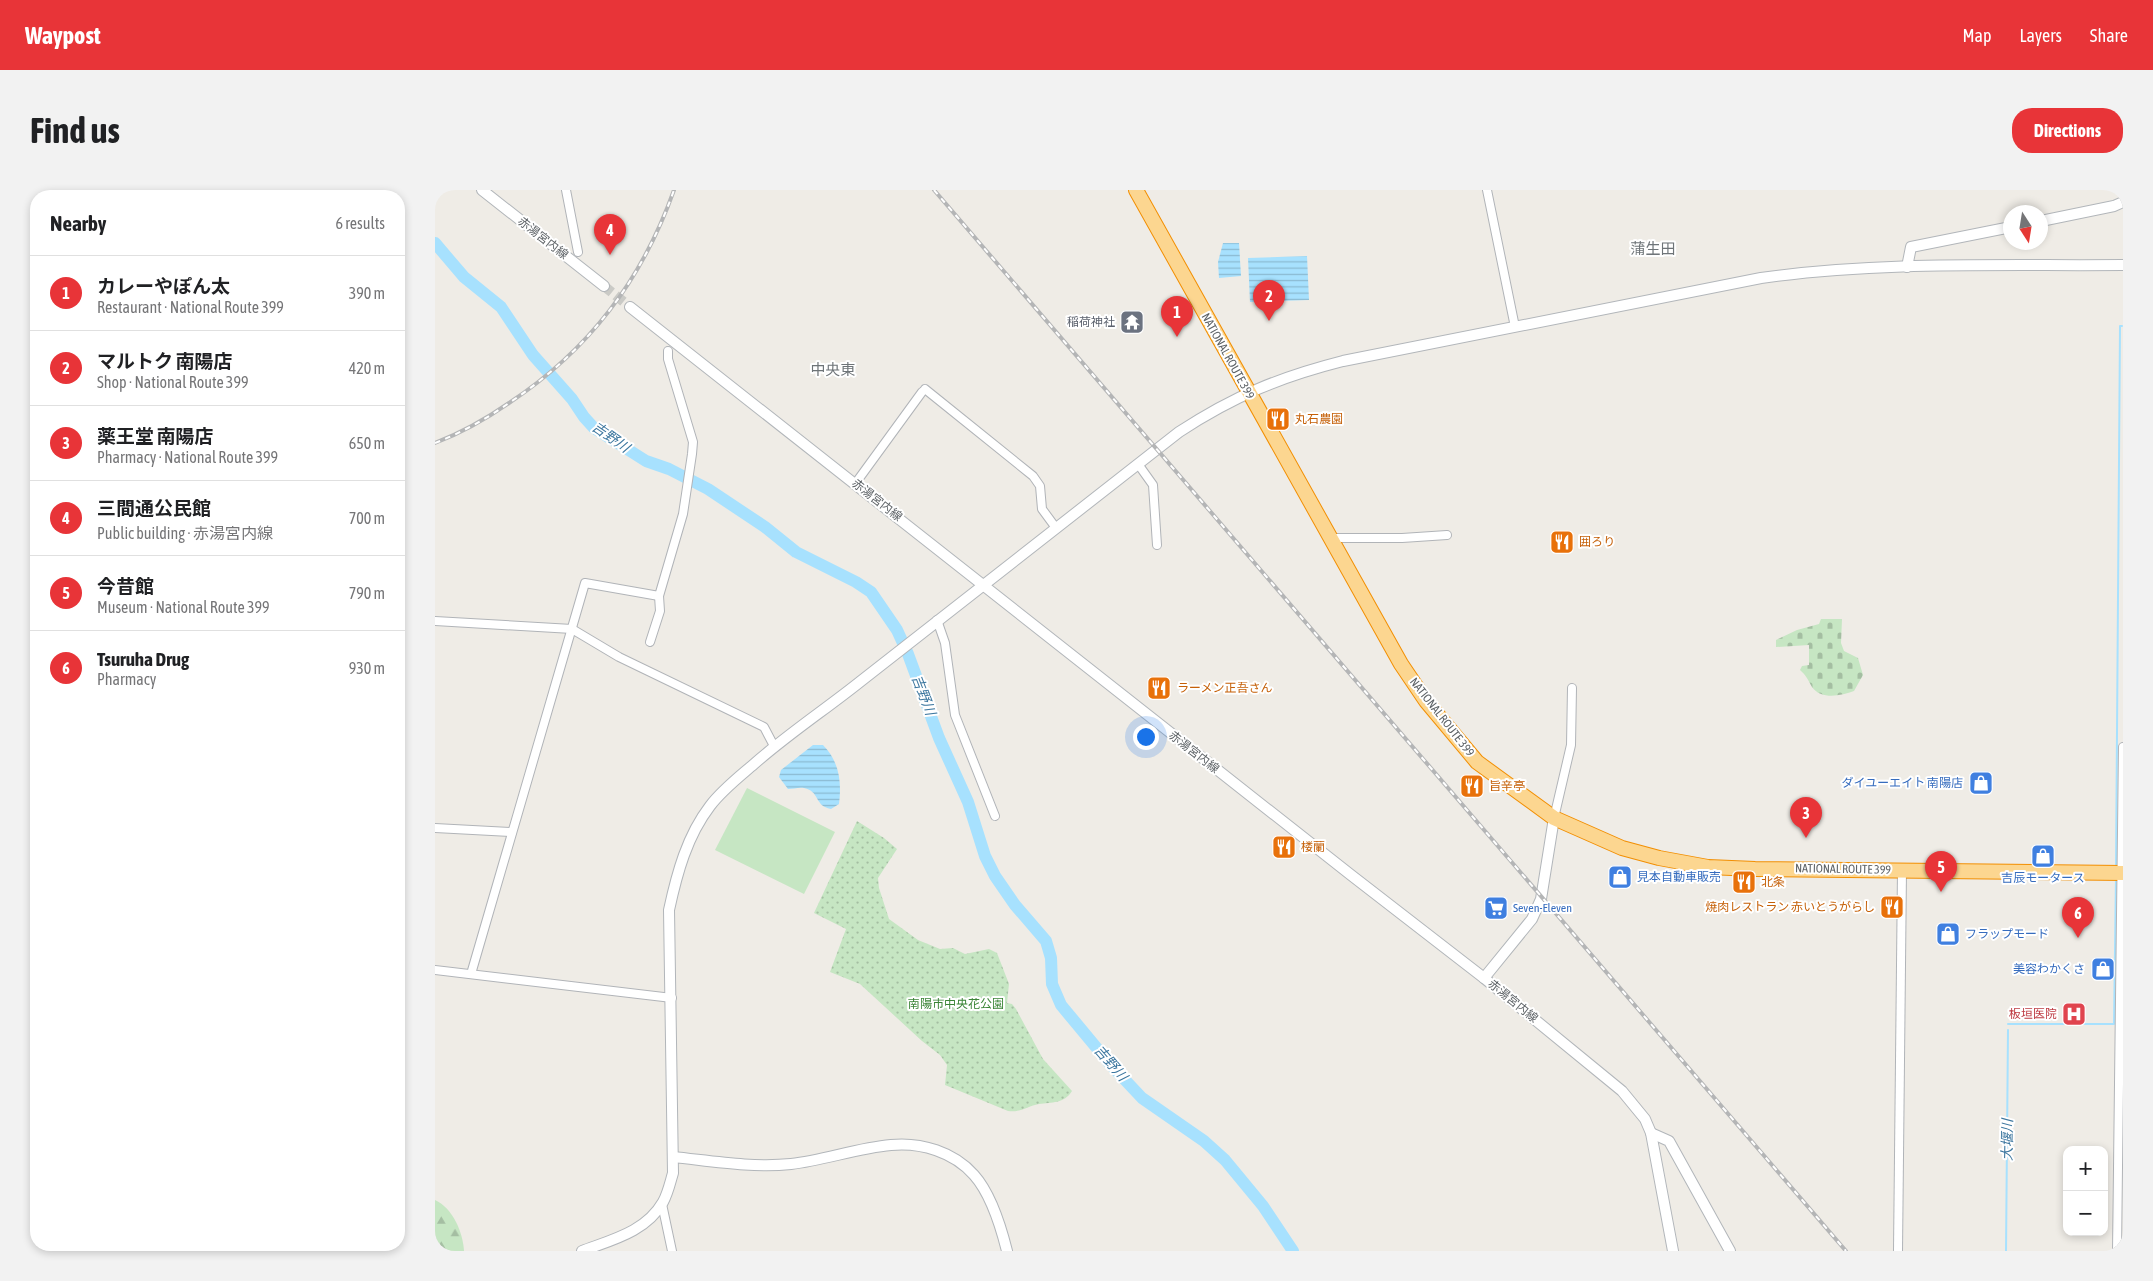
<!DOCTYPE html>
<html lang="en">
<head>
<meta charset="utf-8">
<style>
  :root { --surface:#fff; --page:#f2f2f2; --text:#202124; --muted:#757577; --line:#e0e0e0; --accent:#e83438 }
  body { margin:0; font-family:"Asap Condensed","Noto Sans JP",sans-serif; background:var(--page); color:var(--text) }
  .controls { position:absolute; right:15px; bottom:15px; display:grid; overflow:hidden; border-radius:10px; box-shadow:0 2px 8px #0003 }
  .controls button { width:45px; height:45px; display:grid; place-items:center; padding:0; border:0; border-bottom:1px solid var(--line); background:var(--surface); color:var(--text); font:25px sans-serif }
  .compass { position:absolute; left:1568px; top:15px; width:45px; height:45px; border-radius:50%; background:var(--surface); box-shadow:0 2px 8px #0003; rotate:168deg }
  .you { position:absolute; left:710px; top:546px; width:18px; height:18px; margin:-12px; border:4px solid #fff; border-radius:50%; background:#1a73e8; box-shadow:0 0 0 8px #1a73e833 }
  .badge { display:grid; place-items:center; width:32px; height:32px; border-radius:50%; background:var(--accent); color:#fff; font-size:16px; font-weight:700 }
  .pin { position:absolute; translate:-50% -41px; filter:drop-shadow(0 1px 2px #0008) }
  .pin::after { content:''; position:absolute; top:26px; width:18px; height:15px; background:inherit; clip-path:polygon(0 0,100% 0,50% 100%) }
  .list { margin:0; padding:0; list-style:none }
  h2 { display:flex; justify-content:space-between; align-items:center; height:65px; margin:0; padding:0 20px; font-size:21px }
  h2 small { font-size:16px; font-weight:400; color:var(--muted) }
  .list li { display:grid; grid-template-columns:32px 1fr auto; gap:15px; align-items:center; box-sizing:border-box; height:75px; padding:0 20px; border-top:1px solid var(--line) }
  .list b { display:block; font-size:19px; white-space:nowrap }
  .list p { margin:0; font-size:16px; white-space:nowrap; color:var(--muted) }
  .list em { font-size:16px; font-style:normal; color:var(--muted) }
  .map { position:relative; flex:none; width:1688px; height:1061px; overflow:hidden; border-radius:20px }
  header { display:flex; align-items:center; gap:30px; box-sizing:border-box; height:70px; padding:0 25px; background:var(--accent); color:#fff }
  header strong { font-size:24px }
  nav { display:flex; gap:28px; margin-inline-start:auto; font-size:18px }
  .intro { display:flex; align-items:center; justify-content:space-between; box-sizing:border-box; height:120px; padding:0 30px }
  h1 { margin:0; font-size:35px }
  .button { padding:12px 22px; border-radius:20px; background:var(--accent); color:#fff; font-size:18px; font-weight:700 }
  main { display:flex; gap:30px; padding:0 30px }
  aside { flex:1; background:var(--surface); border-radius:20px; box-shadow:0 2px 8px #0003 }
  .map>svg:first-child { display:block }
  .green { fill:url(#green-dots) }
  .forest { fill:url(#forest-firs) }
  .cemetery { fill:url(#cemetery-stones) }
  .pitch { fill:#c6e6c3 }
  .water { fill:url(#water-rules) }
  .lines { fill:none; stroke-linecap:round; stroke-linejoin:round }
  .stream { stroke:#a7e1fe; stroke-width:2 }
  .river { stroke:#a7e1fe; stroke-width:12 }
  .secondary-tunnel { stroke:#cacac6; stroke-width:10; stroke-dasharray:10 5; stroke-linecap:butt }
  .street-casing { stroke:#b1b4b8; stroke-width:10 }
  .secondary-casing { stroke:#b2b6ba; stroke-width:12 }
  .highway-casing { stroke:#f28f03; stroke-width:16 }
  .street { stroke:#fff; stroke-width:8 }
  .secondary { stroke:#fff; stroke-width:10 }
  .highway { stroke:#fcd690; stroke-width:14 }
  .rail-casing { stroke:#b4b5b6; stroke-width:4 }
  .rail { stroke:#fff; stroke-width:2; stroke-dasharray:5.5; stroke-linecap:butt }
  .labels { text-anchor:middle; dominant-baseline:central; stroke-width:4; stroke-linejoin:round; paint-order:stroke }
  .street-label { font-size:12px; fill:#5d6266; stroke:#fff }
  .worship-label { font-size:12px; fill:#5b616d; stroke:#fff; text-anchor:end }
  .food-label { font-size:12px; fill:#c56008; stroke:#fff; text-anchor:start }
  .shop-label { font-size:12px; fill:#366cbe; stroke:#fff; text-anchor:start }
  .park-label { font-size:12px; fill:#3a8436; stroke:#fff }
  .health-label { font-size:12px; fill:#be3a42; stroke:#fff; text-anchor:end }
  .water-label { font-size:14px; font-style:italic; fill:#3d779f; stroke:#fff }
  .quarter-label { font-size:15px; fill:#6e7478; stroke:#fff }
</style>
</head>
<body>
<header>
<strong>Waypost</strong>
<nav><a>Map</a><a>Layers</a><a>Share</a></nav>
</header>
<div class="intro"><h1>Find us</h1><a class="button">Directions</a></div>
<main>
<aside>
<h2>Nearby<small>6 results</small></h2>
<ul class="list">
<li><span class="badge">1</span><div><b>カレーやぽん太</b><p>Restaurant · National Route 399</p></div><em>390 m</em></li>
<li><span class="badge">2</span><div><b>マルトク 南陽店</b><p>Shop · National Route 399</p></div><em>420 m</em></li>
<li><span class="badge">3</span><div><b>薬王堂 南陽店</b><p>Pharmacy · National Route 399</p></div><em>650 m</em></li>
<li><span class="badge">4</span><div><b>三間通公民館</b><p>Public building · 赤湯宮内線</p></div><em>700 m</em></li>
<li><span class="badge">5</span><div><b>今昔館</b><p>Museum · National Route 399</p></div><em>790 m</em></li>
<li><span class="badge">6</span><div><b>Tsuruha Drug</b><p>Pharmacy</p></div><em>930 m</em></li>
</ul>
</aside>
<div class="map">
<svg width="1688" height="1061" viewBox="0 0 1688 1061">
  <defs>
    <pattern id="green-dots" width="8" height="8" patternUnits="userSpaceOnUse" patternTransform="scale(1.25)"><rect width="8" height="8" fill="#c6e6c3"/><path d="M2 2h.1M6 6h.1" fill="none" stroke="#a4bea2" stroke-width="1.8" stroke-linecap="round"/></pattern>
    <pattern id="forest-firs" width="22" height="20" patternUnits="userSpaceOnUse" patternTransform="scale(1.25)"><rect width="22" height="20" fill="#c6e6c3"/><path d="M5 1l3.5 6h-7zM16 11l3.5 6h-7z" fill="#a4bea2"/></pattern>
    <pattern id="cemetery-stones" width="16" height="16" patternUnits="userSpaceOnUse" patternTransform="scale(1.25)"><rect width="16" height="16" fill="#c6e6c3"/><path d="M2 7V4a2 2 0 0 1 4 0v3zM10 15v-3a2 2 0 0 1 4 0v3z" fill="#a4bea2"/></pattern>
    <pattern id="water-rules" width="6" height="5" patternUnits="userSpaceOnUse" patternTransform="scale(1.25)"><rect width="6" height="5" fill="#a7e1fe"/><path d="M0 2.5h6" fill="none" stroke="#8bbad1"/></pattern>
  </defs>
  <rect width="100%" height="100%" fill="#efece6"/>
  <!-- green -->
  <path class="green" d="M422,631L449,648L462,659L443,688L444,698L454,729L483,750L505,759L518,758L530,764L554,759L562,763L574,794L572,813L577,814L581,819L608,869L637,901C629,914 617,912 604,914C593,916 585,923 573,921L510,895L512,875L505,865L487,851L425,794L395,782L411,739L379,723Z"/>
  <!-- forest -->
  <path class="forest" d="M0,1010C18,1018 28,1043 29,1061H0Z"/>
  <!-- cemetery -->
  <path class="cemetery" d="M1386,429H1407L1406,453L1409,461L1423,468L1428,485L1419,501C1406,506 1386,510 1377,497C1373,490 1371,485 1365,480L1367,476L1374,475V455L1341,457V450L1362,440L1384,434Z"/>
  <!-- pitch -->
  <path class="pitch" d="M312,598L400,642L369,704L280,660Z"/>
  <!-- water -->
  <g class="water">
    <path d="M788,53H804L806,86L784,88L783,72Z"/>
    <path d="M872,66L874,110L815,112L813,68Z"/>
    <path d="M378,555H388C404,571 407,592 404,614L396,619C379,616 385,601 369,598C364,597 358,599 353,599L344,587L346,580Z"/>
  </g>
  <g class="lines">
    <!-- stream -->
    <g class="stream">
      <path d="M1681,678L1685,136H1687"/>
      <path d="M1573,834H1679L1681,687"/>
      <path d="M1571,1061L1573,840"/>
    </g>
    <!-- river -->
    <path class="river" d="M0,53L29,87L66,117L98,165L137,209L149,227L159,238L211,271L234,279L273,299L330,337L361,362L421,392L436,402L462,440L473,464L504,548L533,612L550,666L560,686L580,715L611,751L616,768L617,794L626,815L675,874L707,908L769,951L790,970L828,1016L858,1061"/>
    <!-- secondary-tunnel -->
    <path class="secondary-tunnel" d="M169,96L195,117"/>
    <!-- street casing -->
    <g class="street-casing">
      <g id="street">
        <path d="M131,0L143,62"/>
        <path d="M1052,0L1080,137"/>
        <path d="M490,199L598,286L605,296L607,319L621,338"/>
        <path d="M703,274L718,295L722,355"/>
        <path d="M420,294L487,202"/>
        <path d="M895,348H967L1012,345"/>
        <path d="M502,430L510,453L520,525L560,626"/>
        <path d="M0,431L137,439L184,467L329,537L339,556"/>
        <path d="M215,452L225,421L224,406"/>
        <path d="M1119,628L1136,555L1137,498"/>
        <path d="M0,638L77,642"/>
        <path d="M0,780L237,808"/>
        <path d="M36,784L150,393L224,406L248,324L257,264L258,252L233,169V161"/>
        <path d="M227,1014L237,1061"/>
        <path d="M1463,1061L1467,680"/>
        <path d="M1682,1061L1688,557"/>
      </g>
    </g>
    <!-- secondary casing -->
    <g class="secondary-casing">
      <g id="secondary">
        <path d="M47,0L169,96"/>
        <path d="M1606,31L1679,16L1688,12"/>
        <path d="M1472,77L1476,57L1576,37"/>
        <path d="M195,117L916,685L1049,788L1187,901L1210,929L1216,943L1238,1061"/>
        <path d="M1049,788L1097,729L1106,709L1119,628"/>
        <path d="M1216,943L1234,951L1295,1061"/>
        <path d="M238,967C277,971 317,978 356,974C390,970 422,958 456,955C486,952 519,962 539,985C556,1004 566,1037 572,1061"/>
        <path d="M147,1061C176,1050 211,1042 228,1012C233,1003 235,993 238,983L234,720C242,683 252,646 275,616C287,600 304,587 319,574C353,544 391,519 426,491C533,408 638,324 744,242C799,206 845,187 908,171L1326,88C1444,71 1569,76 1688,75"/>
      </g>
    </g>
    <!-- highway casing -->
    <g class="highway-casing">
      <path id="highway" d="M701,0L966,474L991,511L1042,572L1119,628L1187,658L1224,668L1273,677L1320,679L1688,683"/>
    </g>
    <!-- street -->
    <use href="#street" class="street"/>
    <!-- secondary -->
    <use href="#secondary" class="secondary"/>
    <!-- highway -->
    <use href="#highway" class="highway"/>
    <!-- rail casing -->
    <g class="rail-casing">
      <g id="rail">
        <path d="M499,0L1411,1061"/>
        <path d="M0,253C26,243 51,229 74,213C154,160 207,90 239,0"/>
      </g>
    </g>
    <!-- rail -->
    <use href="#rail" class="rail"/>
  </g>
  <!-- icons -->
  <defs>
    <g id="temple-square" transform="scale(1.25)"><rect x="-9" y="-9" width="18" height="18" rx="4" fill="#6b7280" stroke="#fff"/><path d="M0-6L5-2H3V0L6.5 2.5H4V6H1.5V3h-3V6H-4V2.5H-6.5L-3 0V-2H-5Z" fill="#fff"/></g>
    <g id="restaurant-square" transform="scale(1.25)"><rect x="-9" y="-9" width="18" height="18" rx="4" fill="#e8710a" stroke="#fff"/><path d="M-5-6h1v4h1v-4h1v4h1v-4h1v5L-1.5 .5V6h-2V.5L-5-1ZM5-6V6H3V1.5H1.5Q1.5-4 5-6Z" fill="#fff"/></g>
    <g id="shop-square" transform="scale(1.25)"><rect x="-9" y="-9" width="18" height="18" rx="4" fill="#3f7fe0" stroke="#fff"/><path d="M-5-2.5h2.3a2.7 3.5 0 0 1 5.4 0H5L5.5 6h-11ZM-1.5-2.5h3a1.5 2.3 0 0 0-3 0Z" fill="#fff"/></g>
    <g id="supermarket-square" transform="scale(1.25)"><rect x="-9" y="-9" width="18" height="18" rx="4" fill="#3f7fe0" stroke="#fff"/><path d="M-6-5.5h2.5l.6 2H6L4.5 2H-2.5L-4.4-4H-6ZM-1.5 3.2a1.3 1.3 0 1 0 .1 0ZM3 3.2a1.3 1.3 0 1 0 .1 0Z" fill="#fff"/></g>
    <g id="hospital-square" transform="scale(1.25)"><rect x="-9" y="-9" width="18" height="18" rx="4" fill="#e0444e" stroke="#fff"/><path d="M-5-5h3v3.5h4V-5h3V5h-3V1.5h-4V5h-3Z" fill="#fff"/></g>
  </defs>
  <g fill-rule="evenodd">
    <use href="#temple-square" x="697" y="132"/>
    <use href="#restaurant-square" x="843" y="229"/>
    <use href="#restaurant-square" x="1127" y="352"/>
    <use href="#restaurant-square" x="724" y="498"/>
    <use href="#shop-square" x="1546" y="593"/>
    <use href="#restaurant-square" x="1037" y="596"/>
    <use href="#restaurant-square" x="849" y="657"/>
    <use href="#shop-square" x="1608" y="666"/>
    <use href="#shop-square" x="1185" y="687"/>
    <use href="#restaurant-square" x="1309" y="692"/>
    <use href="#restaurant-square" x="1457" y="717"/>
    <use href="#supermarket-square" x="1061" y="718"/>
    <use href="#shop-square" x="1513" y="744"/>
    <use href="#shop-square" x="1668" y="779"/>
    <use href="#hospital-square" x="1639" y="824"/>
  </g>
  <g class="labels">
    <!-- street labels -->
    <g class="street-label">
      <text transform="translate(108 48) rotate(38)">赤湯宮内線</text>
      <text transform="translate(793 166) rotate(61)">NATIONAL ROUTE 399</text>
      <text transform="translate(442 310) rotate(38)">赤湯宮内線</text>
      <text transform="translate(1007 527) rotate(52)">NATIONAL ROUTE 399</text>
      <text transform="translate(759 562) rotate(38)">赤湯宮内線</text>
      <text transform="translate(1408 679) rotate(1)">NATIONAL ROUTE 399</text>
      <text transform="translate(1078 811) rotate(39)">赤湯宮内線</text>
    </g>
    <!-- worship labels -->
    <g class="worship-label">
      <text x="680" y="132">稲荷神社</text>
    </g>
    <!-- food labels -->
    <g class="food-label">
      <text x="860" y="229">丸石農園</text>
      <text x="1144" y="352">囲ろり</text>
      <text x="742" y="498">ラーメン正吾さん</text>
      <text x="1054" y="596">旨辛亭</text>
      <text x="866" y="657">楼蘭</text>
      <text x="1326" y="692">北条</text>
      <text x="1440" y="717" text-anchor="end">焼肉レストラン 赤いとうがらし</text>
    </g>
    <!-- shop labels -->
    <g class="shop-label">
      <text x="1528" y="593" text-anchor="end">ダイユーエイト 南陽店</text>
      <text x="1202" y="687">見本自動車販売</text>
      <text x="1608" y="688" text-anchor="middle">吉辰モータース</text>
      <text x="1078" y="718">Seven-Eleven</text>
      <text x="1530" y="744">フラップモード</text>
      <text x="1650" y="779" text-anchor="end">美容わかくさ</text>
    </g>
    <!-- park labels -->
    <g class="park-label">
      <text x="521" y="814">南陽市中央花公園</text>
    </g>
    <!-- health labels -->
    <g class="health-label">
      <text x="1622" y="824">板垣医院</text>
    </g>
    <!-- water labels -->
    <g class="water-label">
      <text transform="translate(176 247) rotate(35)">吉野川</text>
      <text transform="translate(489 505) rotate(69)">吉野川</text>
      <text transform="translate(676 873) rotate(49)">吉野川</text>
      <text transform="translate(1572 950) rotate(-89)">大堰川</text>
    </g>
    <!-- quarter labels -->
    <g class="quarter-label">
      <text x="1218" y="58">蒲生田</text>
      <text x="398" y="179">中央東</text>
    </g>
  </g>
</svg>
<div class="controls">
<button>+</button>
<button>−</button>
</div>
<svg class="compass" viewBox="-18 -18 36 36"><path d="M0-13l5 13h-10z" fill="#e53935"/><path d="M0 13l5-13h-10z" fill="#757577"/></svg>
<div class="you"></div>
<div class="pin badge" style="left:742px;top:147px">1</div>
<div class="pin badge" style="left:834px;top:131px">2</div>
<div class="pin badge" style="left:1371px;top:648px">3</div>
<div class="pin badge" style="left:175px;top:65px">4</div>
<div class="pin badge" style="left:1506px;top:702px">5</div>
<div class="pin badge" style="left:1643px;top:748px">6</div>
</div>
</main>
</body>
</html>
